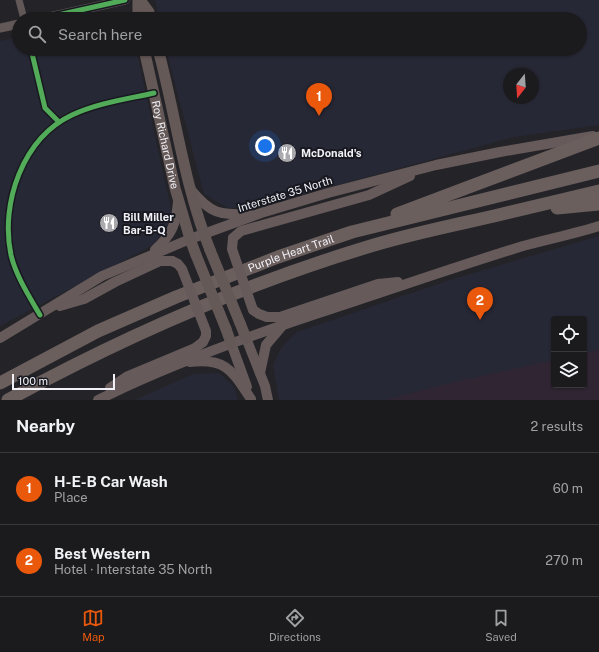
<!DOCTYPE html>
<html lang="en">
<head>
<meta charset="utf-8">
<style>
  :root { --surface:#1b1b1e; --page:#242427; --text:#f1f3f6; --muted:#a0a1a4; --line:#39393c; --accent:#ea580c }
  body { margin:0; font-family:"Public Sans",sans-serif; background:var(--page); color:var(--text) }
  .controls { position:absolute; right:12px; bottom:12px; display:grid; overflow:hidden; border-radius:4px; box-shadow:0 1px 3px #0004 }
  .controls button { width:36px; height:36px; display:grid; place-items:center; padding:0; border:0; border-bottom:1px solid var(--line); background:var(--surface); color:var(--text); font:20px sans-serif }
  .compass { position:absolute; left:503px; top:68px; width:36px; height:36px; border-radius:50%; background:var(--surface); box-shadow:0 1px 3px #0004; rotate:197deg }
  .scale { position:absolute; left:12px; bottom:10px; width:103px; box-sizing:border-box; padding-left:4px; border:2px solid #f0f0f6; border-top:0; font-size:11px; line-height:14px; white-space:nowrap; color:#f0f0f6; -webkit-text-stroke:3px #181920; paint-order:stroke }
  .you { position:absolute; left:265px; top:146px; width:14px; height:14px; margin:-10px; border:3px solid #fff; border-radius:50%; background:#1a73e8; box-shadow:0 0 0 6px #1a73e833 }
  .badge { display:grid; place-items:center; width:26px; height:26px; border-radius:50%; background:var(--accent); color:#fff; font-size:13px; font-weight:700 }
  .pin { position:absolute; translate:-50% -33px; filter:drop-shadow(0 1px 2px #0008) }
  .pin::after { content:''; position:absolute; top:21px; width:14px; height:12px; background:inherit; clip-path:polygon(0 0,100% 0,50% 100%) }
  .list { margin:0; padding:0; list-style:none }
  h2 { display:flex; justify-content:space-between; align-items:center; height:52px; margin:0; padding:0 16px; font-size:17px }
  h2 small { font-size:13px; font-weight:400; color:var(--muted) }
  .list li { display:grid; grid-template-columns:26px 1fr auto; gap:12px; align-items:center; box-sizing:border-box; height:72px; padding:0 16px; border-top:1px solid var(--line) }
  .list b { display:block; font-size:15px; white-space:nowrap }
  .list p { margin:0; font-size:13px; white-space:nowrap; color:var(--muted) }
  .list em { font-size:13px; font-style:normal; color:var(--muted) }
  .icon { flex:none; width:22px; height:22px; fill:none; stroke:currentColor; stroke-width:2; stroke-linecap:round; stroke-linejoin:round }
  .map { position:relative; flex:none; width:599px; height:400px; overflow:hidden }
  .search { position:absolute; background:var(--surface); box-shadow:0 1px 3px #0004; left:12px; right:12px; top:12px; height:44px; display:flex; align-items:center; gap:10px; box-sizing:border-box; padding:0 14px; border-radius:22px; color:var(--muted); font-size:15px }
  .sheet { height:196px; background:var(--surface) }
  nav { display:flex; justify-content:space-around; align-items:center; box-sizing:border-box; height:56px; border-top:1px solid var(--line); background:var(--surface); font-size:11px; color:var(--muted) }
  nav a { display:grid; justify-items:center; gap:2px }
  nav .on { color:var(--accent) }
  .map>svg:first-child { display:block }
  .built { fill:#272835; fill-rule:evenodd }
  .industrial { fill:#302532 }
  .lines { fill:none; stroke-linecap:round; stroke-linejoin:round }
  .minor { stroke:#625858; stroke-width:7 }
  .tertiary { stroke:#625858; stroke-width:9 }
  .secondary { stroke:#665a5a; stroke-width:10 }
  .primary { stroke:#655958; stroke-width:11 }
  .motorway { stroke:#6b5f5e; stroke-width:13 }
  .secondary-bridge { stroke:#665a5a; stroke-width:10 }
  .primary-bridge { stroke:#655958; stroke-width:11 }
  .cycleway-casing { stroke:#181920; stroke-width:8 }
  .cycleway { stroke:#51ab58; stroke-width:5 }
  .labels { text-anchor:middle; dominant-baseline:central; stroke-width:4; stroke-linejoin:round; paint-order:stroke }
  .street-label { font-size:11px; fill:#f0f0f6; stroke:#181920 }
  .poi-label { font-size:11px; font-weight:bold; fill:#f0f0f6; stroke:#181920; text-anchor:start }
</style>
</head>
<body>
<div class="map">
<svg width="599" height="400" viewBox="0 0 599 400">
  <rect width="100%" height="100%" fill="#242428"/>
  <!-- built -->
  <g class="built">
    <path d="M155,0H599V125L514,137L253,208H228L204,194L166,49H580V19H160ZM509,74H533V98H509Z"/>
    <path d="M19,37V49H136L172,214L166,229L153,245L0,326V41Z"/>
    <path d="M599,236V350L584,354V319H554V361L394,400H279L273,365L282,347L297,332L450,280Z"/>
    <path d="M219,373L234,387L238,400H135L193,374Z"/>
  </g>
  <!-- industrial -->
  <path class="industrial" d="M599,350V400H385L442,385L554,360V385H584V353Z"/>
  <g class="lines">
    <!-- minor -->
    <g class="minor">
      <path d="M19,0L24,19"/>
      <path d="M31,49L45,108L59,122"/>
      <path d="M40,315C29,296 16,276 11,255C0,203 23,138 72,115C97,103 127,99 154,93"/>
    </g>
    <!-- tertiary -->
    <g class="tertiary">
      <path d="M40,19L125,0"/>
      <path d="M0,28L19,24"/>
    </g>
    <!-- secondary -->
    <g class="secondary">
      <path d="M191,190C211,214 219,215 249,214"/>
      <path d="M233,238L241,231L369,195L410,176"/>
      <path d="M155,250C172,234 176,225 178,202"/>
      <path d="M60,306L84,299L115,282L160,261H172"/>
      <path d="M267,317H280L378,284L398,282"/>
      <path d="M0,338L102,276L190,239L261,213L328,193L436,165L500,152L593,136"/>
      <path d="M246,338L265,386L268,400"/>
      <path d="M231,343L247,387"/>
      <path d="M190,362C227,358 232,371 251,399"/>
      <path d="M260,373L266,345L282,326"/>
      <path d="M110,388L128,376L195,348L203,342"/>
      <path d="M98,400C173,363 251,335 331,309C395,288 458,266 523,246C548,239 574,234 599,226"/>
    </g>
    <!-- primary -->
    <g class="primary">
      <path d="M138,0V19"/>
      <path d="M140,0L149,12L150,19"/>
      <path id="s1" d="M144,49L175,188L190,239L196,255"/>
      <path d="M158,49C176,116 184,185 210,250"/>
      <path d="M240,323L246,338"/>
      <path d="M226,329L231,343"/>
    </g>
    <!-- motorway -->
    <g class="motorway">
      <path d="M557,208L599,204"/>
      <path d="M397,214L599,138"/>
      <path id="s2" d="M0,383L98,331L176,297L278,257L352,232L599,171"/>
      <path d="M8,400C125,336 247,283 374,245C414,233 454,225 494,216C529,208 564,199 599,191"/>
    </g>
    <!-- secondary-bridge -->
    <g class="secondary-bridge">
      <path d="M233,238L232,249L253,310L259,314L267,317"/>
      <path d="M172,261L178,264L182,269L206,331V336L203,342"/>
    </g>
    <!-- primary-bridge -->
    <g class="primary-bridge">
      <path d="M210,250L240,323"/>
      <path d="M196,255L226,329"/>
    </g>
    <!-- cycleway casing -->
    <g class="cycleway-casing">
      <g id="cycleway">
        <path d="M40,19L125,0"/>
        <path d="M31,49L45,108L59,122"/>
        <path d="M40,315C29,296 16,276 11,255C0,203 23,138 72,115C97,103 127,99 154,93"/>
      </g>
    </g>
    <!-- cycleway -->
    <use href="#cycleway" class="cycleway"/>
  </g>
  <!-- icons -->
  <defs>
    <g id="restaurant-disc" transform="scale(1)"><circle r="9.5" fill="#a9a9ae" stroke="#181920"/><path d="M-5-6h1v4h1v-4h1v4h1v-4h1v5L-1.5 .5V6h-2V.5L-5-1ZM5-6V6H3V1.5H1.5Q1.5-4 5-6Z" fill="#fff"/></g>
  </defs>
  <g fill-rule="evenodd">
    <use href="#restaurant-disc" x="287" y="153"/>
    <use href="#restaurant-disc" x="109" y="223"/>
  </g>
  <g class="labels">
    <!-- street labels -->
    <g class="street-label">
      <text stroke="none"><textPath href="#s1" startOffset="98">Roy Richard Drive</textPath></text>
      <text transform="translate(285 194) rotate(-17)">Interstate 35 North</text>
      <text stroke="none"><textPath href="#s2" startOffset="319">Purple Heart Trail</textPath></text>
    </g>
    <!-- poi labels -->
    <g class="poi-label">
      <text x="301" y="153">McDonald's</text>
      <text x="123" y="217">Bill Miller<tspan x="123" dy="13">Bar-B-Q</tspan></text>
    </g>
  </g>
</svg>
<div class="controls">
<button><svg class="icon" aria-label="locate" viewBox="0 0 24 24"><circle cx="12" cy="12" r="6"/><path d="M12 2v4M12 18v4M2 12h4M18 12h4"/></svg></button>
<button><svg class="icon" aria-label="layers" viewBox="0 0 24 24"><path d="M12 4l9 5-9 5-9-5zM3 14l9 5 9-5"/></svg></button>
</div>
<svg class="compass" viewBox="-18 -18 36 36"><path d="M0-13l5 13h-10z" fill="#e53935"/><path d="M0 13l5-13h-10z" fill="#a0a1a4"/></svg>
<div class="scale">100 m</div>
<div class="you"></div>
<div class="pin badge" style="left:319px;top:116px">1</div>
<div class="pin badge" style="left:480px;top:320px">2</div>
<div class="search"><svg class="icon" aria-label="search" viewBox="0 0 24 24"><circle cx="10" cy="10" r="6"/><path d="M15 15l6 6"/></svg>Search here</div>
</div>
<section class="sheet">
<h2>Nearby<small>2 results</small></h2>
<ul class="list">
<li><span class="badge">1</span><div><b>H-E-B Car Wash</b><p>Place</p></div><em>60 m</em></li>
<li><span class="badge">2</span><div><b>Best Western</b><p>Hotel · Interstate 35 North</p></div><em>270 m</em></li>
</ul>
</section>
<nav>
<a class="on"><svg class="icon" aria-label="map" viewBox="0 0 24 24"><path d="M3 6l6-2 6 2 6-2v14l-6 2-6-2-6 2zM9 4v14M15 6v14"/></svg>Map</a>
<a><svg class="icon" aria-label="directions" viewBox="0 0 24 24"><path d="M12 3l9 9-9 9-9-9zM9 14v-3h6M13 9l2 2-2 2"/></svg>Directions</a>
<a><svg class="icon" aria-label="saved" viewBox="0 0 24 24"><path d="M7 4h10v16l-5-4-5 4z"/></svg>Saved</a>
</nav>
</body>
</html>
